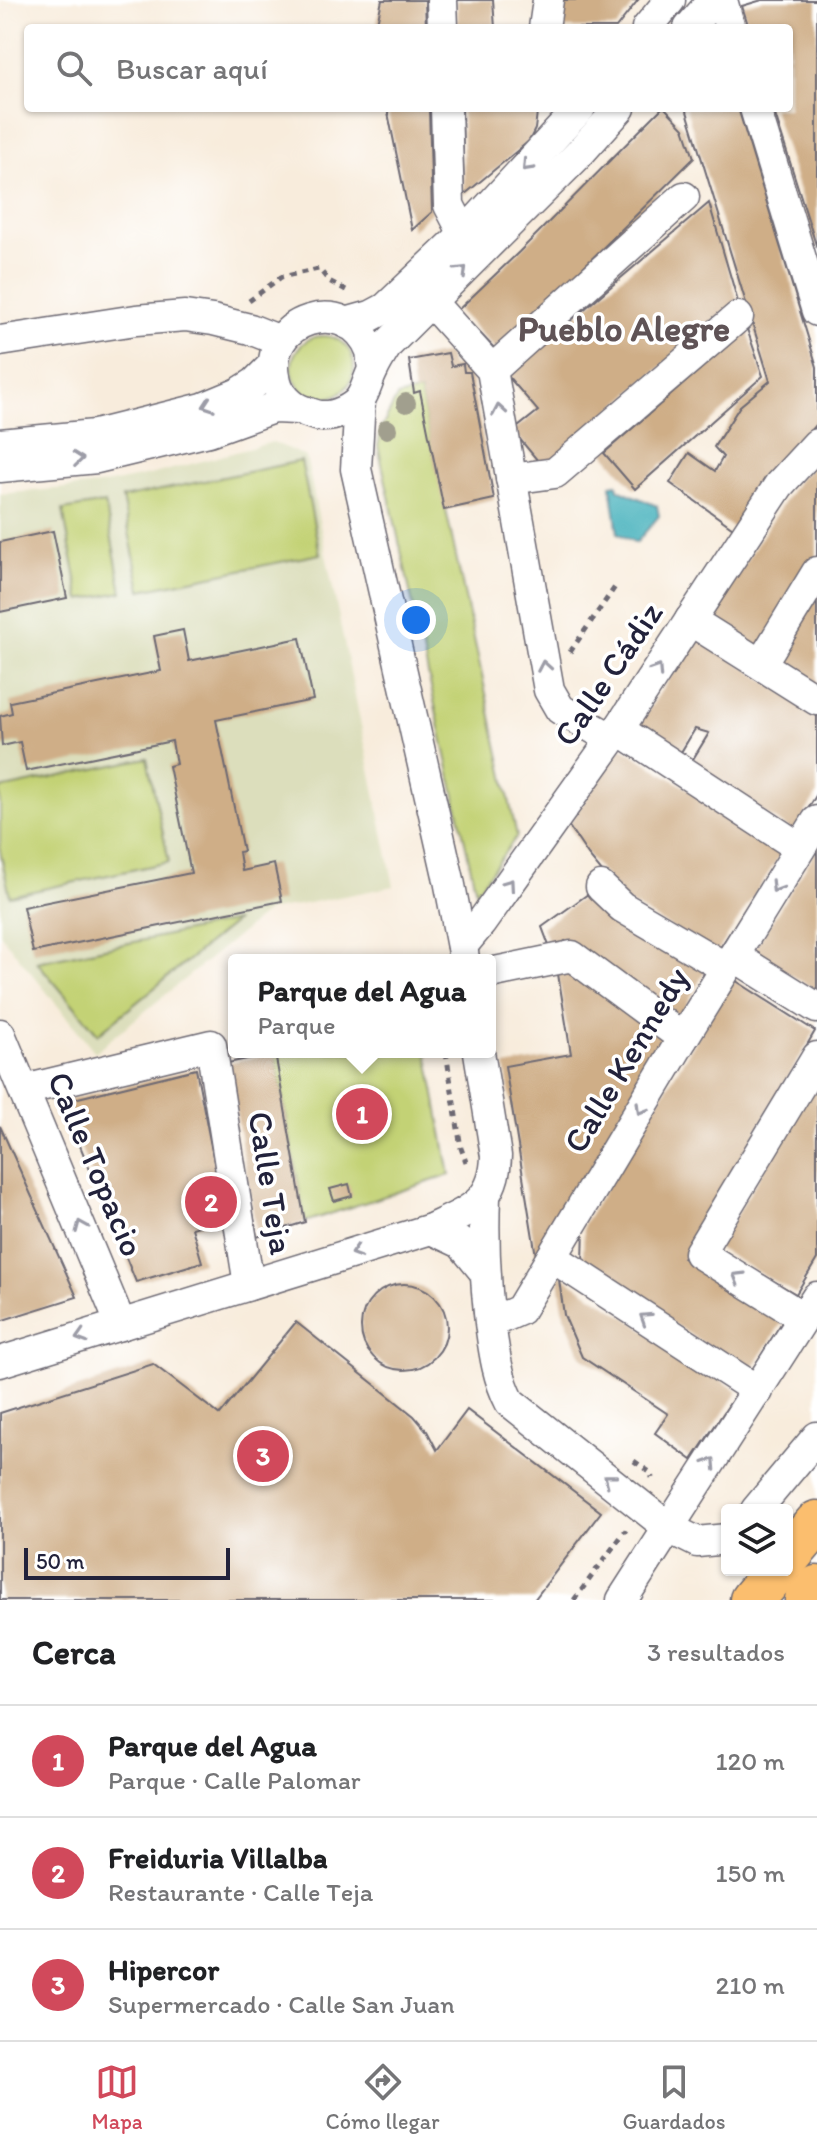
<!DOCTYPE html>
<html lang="es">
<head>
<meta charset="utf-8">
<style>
  :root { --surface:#fff; --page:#f6f6f6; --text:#202124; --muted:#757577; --line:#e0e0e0; --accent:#d1495b }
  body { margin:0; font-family:Itim,sans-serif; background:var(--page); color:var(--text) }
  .controls { position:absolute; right:24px; bottom:24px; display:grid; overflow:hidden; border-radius:8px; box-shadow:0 2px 6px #0004 }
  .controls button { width:72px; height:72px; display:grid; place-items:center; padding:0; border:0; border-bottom:2px solid var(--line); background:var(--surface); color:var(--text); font:40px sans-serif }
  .scale { position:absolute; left:24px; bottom:20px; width:206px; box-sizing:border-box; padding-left:8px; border:4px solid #22223b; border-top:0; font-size:22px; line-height:28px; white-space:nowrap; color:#22223b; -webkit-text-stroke:6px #fff; paint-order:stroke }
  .you { position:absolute; left:416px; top:620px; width:28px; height:28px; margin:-20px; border:6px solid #fff; border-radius:50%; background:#1a73e8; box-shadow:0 0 0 12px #1a73e833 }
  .badge { display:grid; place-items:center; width:52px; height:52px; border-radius:50%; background:var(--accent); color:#fff; font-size:26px; font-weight:700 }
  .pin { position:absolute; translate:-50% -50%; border:4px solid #fff; box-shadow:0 2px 8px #0006 }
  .popup { position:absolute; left:228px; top:954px; width:268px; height:104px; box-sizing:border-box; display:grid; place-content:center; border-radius:8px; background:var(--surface); filter:drop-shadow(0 2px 6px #0005); font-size:26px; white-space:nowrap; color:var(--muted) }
  .popup b { font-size:30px; color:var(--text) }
  .popup::after { content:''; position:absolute; left:50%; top:100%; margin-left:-16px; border:16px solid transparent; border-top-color:var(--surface) }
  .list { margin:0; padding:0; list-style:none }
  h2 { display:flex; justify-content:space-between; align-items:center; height:104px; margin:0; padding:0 32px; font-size:34px }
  h2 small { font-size:26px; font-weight:400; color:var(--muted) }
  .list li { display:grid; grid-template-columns:52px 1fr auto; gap:24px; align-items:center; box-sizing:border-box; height:112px; padding:0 32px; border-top:2px solid var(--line) }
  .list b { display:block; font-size:30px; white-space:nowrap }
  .list p { margin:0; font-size:26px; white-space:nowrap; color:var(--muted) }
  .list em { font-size:26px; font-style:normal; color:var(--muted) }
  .icon { flex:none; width:44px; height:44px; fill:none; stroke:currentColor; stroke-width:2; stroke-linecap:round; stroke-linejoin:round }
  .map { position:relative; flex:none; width:817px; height:1600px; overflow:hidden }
  .search { position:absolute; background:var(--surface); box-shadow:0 2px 6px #0004; left:24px; right:24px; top:24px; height:88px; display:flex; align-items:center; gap:20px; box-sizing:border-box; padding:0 28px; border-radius:8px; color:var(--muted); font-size:30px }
  .sheet { height:440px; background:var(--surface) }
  nav { display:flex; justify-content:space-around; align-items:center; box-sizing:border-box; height:112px; border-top:2px solid var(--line); background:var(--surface); font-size:22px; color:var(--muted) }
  nav a { display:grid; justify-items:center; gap:4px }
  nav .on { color:var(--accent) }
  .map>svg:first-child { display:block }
  .built { fill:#dcdebc }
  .green { fill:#c3d274; stroke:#727a58; stroke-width:2 }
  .water { fill:#3fafba; stroke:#30687a; stroke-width:2 }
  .building { fill:#cfae87 }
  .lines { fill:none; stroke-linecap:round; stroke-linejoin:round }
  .street-casing { stroke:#6d6973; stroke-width:33 }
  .highway-casing { stroke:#6d6973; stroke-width:47 }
  .path { stroke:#6d6973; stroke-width:5; stroke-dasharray:6 6; stroke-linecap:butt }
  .street { stroke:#fff; stroke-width:30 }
  .highway { stroke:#fbbe6e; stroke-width:44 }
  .tree { fill:#a19f8e }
  .oneway { stroke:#9c9ca7 }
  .labels { text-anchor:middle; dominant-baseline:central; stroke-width:7; stroke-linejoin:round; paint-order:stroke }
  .street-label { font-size:34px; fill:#22223b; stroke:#fff }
  .neighbourhood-label { font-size:36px; font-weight:bold; fill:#5f5356; stroke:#fff }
</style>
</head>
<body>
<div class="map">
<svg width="817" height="1600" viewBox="0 0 817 1600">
  <rect width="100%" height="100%" fill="#fff"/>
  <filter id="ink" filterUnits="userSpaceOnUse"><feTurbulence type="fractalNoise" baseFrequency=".0125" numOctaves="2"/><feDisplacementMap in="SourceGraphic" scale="16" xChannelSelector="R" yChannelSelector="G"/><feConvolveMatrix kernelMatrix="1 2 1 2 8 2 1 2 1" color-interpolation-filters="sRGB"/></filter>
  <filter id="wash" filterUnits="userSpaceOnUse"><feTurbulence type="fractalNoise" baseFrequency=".006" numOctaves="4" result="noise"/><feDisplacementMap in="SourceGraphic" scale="32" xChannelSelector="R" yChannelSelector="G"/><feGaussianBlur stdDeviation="1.8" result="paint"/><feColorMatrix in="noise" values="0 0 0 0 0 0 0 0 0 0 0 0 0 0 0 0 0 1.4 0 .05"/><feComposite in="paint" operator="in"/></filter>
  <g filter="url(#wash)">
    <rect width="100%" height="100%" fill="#f8ecdc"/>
    <!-- built -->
    <path class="built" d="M273,442L306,457L394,886L268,911L95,1052L0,934V494L100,485L154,474Z"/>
    <!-- green -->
    <g class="green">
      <circle cx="323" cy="367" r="31"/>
      <path d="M420,391L517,836L476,892L378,446L382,427L397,397Z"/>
      <path d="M301,461L320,554L141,590L122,498Z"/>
      <path d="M105,503L122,592L80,600L63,510Z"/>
      <path d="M147,758L169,862L10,896L0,851V789Z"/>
      <path d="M236,921L98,1034L37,962Z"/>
      <path d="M280,1052H427L450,1175L305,1222L275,1053Z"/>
    </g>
    <!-- water -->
    <path class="water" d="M617,484L618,489L657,506L659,516L636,543L618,533L611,485Z"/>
    <g id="blocks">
      <!-- building -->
      <g class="building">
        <path d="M382,0H425L426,28H376Z"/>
        <path d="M457,0H493L495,28H458Z"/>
        <path d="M558,0H638L616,28H554Z"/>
        <path d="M762,0H817V248L773,108H789V28H749L742,6Z"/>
        <path d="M387,108H429L432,212L412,230Z"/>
        <path d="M462,108H536L537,112L535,129L529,141L464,195Z"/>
        <path d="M662,108H665L684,128L694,158L557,293L496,350L458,310L519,252Z"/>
        <path d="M686,108H738L817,367V423L766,480L736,530L670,483L689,453L715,471L723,457L714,447L740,406L770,381Z"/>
        <path d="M709,203L738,302L543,467L513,431L538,411L507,375Z"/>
        <path d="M747,329L763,376L635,489L604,453Z"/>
        <path d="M448,353L451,366L463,364L464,372H470L494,499L444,510L420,391L414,393L409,360Z"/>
        <path d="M817,463V556L759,649L710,618L798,480Z"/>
        <path d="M53,531L67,598L0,612V542Z"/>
        <path d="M817,593V690L774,662Z"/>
        <path d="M183,630L189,661L300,638L313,700L216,720L243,851L239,852L242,871L274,864L282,901L33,952L23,907L191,873L169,766L176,764L172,741L26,771L20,742L2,746L0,716L12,713L10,702L161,671L154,636Z"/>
        <path d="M697,637L817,714V794L794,832L690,764L709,733L695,729L678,757L636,729Z"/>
        <path d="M621,747L784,849L716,954L626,901L588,855L568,825Z"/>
        <path d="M817,849V991L753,951Z"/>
        <path d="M595,889L708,966L676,1024L565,941L551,951L542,927Z"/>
        <path d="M576,970L667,1037L537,1262L505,1066L571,1054L558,974Z"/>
        <path d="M733,979L815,1031L683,1258L784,1319L750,1373L583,1265L584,1224Z"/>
        <path d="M275,1053L305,1222L257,1237L228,1063Z"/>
        <path d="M196,1069L225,1218L192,1228L202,1262L136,1282L62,1102Z"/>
        <path d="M817,1079V1259L796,1294L717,1248Z"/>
        <path d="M0,1126L77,1297L0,1321Z"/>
        <path d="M349,1184L352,1196L334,1201L330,1189Z"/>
        <path d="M558,1273L738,1391L692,1460L655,1433L668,1414L582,1357L564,1315Z"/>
        <circle cx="404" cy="1327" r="43"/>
        <path d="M296,1322L414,1416L427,1431L437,1450L467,1410L601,1512L534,1600H0V1413L153,1364L220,1415Z"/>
      </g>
    </g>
  </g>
  <g filter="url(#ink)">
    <use href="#blocks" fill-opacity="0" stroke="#6d6973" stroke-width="2"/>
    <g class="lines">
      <!-- street casing -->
      <g class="street-casing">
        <g id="street">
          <path d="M442,0L443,28"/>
          <path d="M722,0L730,28"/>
          <path d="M544,28L548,0"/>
          <path d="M647,28L670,0"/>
          <path d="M689,28L713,0"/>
          <path d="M446,108L449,205L464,234"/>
          <path d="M755,108L817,311"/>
          <path d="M431,302L492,370L549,690L560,709L612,739"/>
          <path d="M346,323L371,316L386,308L464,234L580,108"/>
          <path d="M0,341L136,320L185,316L213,320L250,329L280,341"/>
          <path d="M373,370C372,364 372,356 371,351C349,291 259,319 276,381C279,394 291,407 304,411C310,413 316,416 322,416C334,417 353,409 360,399C366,391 368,379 373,370C377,361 383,352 388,344L577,156L620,108"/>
          <path d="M492,370L684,197"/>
          <path d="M360,400L356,469L449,880L464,958"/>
          <path d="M0,444L95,435L203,408L239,393L255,383L273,365"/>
          <path d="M0,467L97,458L209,431L273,408L297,409"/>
          <path d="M511,479L555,473L738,317"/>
          <path d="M690,620L817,700"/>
          <path d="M761,664L817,572"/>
          <path d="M618,729L800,848"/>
          <path d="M601,887L622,907L726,968"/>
          <path d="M462,946L481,923L612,739L779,485L817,444"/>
          <path d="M734,956L817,1008"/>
          <path d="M490,973L572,956L683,1038"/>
          <path d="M0,1034L121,1325"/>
          <path d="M24,1090L211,1045L249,1285"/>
          <path d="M485,1197C483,1242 485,1278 490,1323C494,1351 497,1377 510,1402L669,1528L697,1542L727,1539"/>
          <path d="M431,1229L461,1243L484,1271"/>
          <path d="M552,1257L758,1391"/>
          <path d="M489,1310L504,1317L520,1310L683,1038L817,821"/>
          <path d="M804,1318L699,1253L817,1057"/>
          <path d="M0,1362L431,1229C468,1211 495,1203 496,1156L479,1052"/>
          <path d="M756,1510L817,1437"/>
          <path d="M622,1600L817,1297"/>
        </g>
      </g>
      <!-- highway casing -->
      <g class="highway-casing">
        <g id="highway">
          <path d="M787,1558L817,1523"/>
          <path d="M752,1600L777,1570"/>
          <path d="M807,1600L817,1588"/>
        </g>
      </g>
      <!-- path -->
      <g class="path">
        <path d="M249,301L281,277L319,269L329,281L346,290"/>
        <path d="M570,652L615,587"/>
        <path d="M446,1052L461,1148L466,1162"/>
        <path d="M634,1461L651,1473L652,1478"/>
        <path d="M574,1600L626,1530"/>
      </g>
      <!-- street -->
      <use href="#street" class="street"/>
      <!-- highway -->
      <use href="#highway" class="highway"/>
    </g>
    <!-- trees -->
    <g class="tree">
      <circle cx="406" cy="403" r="10"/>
      <circle cx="387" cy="429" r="10"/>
    </g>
    <!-- one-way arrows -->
    <defs><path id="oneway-chevron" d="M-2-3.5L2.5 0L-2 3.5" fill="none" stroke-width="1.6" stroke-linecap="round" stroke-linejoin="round" transform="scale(2)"/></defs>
    <g class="oneway">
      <use href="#oneway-chevron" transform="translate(527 166) rotate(133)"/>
      <use href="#oneway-chevron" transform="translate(462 271) rotate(-45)"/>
      <use href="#oneway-chevron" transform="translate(208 405) rotate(161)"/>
      <use href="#oneway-chevron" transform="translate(499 410) rotate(-100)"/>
      <use href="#oneway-chevron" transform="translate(78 459) rotate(-6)"/>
      <use href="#oneway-chevron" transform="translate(544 666) rotate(-100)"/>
      <use href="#oneway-chevron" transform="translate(657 670) rotate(-57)"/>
      <use href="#oneway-chevron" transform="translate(509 884) rotate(-55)"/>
      <use href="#oneway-chevron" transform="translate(776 887) rotate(122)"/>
      <use href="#oneway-chevron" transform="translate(641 1109) rotate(121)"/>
      <use href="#oneway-chevron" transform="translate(81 1226) rotate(-113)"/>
      <use href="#oneway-chevron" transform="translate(356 1252) rotate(163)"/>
      <use href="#oneway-chevron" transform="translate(738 1277) rotate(-149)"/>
      <use href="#oneway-chevron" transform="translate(645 1318) rotate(-147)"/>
      <use href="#oneway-chevron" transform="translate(81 1337) rotate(163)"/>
      <use href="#oneway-chevron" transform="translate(711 1463) rotate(-57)"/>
      <use href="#oneway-chevron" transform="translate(609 1479) rotate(-142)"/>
    </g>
  </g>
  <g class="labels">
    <!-- street labels -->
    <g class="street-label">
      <text transform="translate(608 674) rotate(-56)">Calle Cádiz</text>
      <text transform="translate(626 1060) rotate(-59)">Calle Kennedy</text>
      <text transform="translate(96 1164) rotate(67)">Calle Topacio</text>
      <text transform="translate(271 1183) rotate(81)">Calle Teja</text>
    </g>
    <!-- neighbourhood labels -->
    <g class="neighbourhood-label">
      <text x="624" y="328">Pueblo Alegre</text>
    </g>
  </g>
</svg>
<div class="controls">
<button><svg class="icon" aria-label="layers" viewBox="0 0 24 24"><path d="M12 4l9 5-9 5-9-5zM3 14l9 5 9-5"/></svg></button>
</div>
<div class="scale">50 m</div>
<div class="you"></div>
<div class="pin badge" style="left:362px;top:1114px">1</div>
<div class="popup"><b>Parque del Agua</b>Parque</div>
<div class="pin badge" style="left:211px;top:1202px">2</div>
<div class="pin badge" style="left:263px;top:1456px">3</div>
<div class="search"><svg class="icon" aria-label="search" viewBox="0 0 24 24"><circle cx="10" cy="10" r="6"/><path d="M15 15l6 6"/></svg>Buscar aquí</div>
</div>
<section class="sheet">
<h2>Cerca<small>3 resultados</small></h2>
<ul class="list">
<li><span class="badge">1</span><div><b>Parque del Agua</b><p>Parque · Calle Palomar</p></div><em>120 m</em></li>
<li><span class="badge">2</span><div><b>Freiduria Villalba</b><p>Restaurante · Calle Teja</p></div><em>150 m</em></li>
<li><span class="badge">3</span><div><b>Hipercor</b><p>Supermercado · Calle San Juan</p></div><em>210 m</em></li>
</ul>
</section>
<nav>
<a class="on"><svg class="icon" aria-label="map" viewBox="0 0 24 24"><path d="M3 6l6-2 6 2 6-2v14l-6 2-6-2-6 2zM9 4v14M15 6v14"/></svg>Mapa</a>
<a><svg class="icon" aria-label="directions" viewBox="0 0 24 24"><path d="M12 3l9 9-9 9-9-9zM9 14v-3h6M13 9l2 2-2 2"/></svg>Cómo llegar</a>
<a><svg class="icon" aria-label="saved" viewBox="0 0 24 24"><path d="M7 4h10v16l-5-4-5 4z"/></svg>Guardados</a>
</nav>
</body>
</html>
